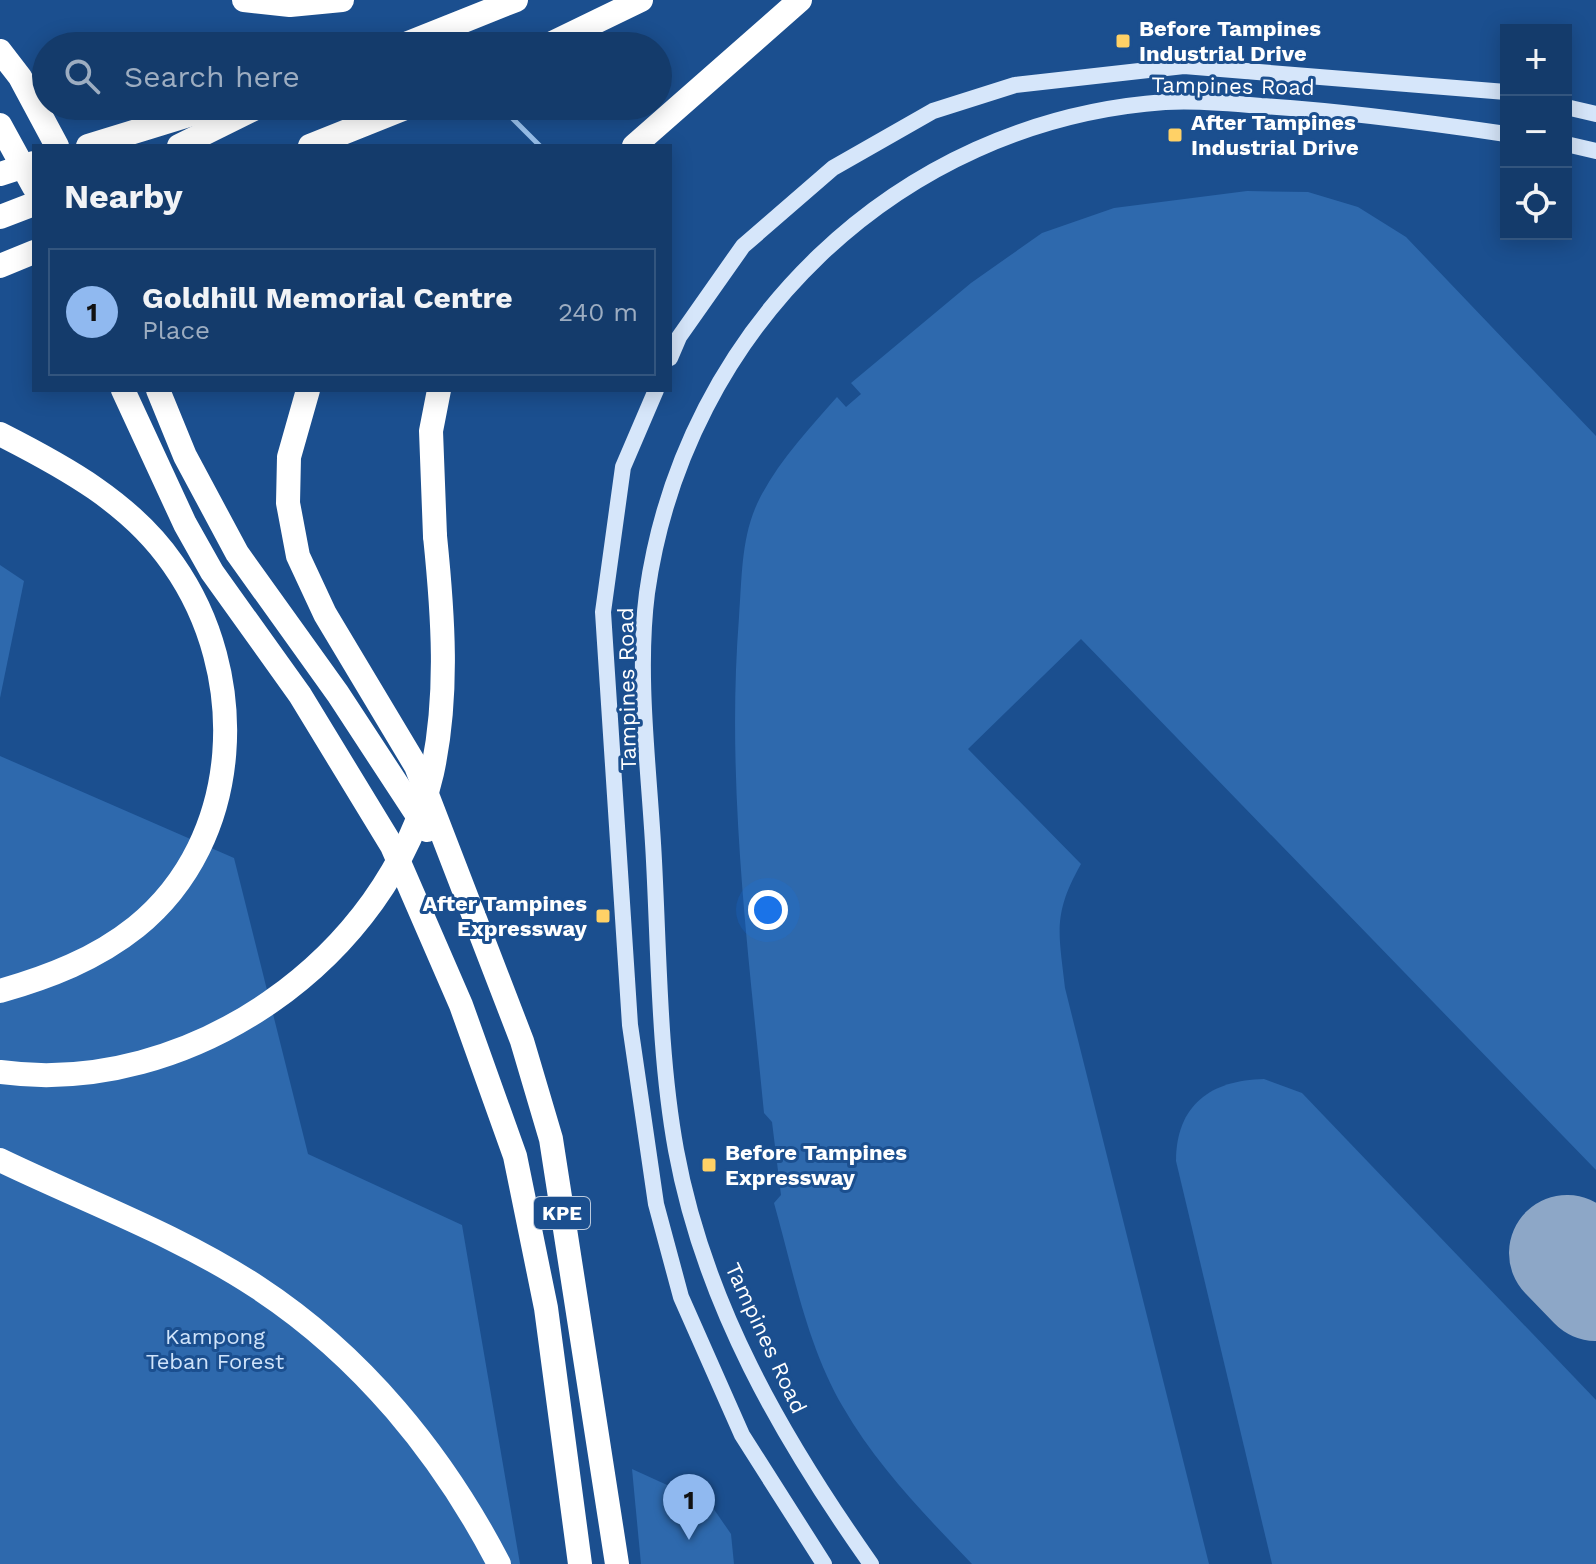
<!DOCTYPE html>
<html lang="en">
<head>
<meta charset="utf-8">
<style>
  :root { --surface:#143b6b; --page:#214673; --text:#f1f3f6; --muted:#9dadc1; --line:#33557e; --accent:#90b9f0 }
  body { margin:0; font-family:"Work Sans",sans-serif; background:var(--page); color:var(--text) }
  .controls { position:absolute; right:24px; top:24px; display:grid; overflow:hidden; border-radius:0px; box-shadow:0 4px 20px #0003 }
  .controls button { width:72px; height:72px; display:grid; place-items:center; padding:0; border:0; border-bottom:2px solid var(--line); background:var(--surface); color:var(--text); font:40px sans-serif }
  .you { position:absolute; left:768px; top:910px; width:28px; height:28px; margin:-20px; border:6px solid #fff; border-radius:50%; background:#1a73e8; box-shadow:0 0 0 12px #1a73e833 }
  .badge { display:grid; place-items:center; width:52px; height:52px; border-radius:50%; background:var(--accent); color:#111; font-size:26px; font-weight:700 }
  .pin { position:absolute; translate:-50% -66px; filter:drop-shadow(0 2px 4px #0008) }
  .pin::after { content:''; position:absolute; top:42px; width:28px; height:24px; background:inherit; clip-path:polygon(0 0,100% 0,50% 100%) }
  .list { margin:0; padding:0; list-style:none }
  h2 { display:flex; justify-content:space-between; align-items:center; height:104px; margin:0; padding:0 32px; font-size:34px }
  h2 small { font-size:26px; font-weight:400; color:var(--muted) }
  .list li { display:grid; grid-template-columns:52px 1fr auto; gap:24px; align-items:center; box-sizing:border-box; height:128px; margin:0 16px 16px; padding:0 16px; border:2px solid var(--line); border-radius:0px }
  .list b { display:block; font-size:30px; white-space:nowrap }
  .list p { margin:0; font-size:26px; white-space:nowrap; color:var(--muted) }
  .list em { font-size:26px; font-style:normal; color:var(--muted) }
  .icon { flex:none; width:44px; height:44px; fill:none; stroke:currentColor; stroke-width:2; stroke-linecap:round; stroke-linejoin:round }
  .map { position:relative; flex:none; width:1596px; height:1564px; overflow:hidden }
  .search { position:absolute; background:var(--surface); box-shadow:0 4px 20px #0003; left:32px; top:32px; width:640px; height:88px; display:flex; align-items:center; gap:20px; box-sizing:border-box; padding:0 28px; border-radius:44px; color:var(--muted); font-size:30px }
  .panel { position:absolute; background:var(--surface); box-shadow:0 4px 20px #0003; left:32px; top:144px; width:640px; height:248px; border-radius:0px }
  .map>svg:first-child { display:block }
  .green { fill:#2e69ad }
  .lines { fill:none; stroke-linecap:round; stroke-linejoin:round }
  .stream { stroke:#9cc4f0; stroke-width:5 }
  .runway { stroke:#8da7c7; stroke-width:116 }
  .secondary { stroke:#d6e6fa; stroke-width:16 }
  .motorway { stroke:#fff; stroke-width:24 }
  .motorway-bridge { stroke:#fff; stroke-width:24 }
  .poi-dot { fill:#ffd166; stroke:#1b4f8f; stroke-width:3 }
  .labels { text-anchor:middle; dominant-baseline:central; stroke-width:6; stroke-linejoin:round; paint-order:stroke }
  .shield { fill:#1b4f8f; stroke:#bbcadd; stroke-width:2 }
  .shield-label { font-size:20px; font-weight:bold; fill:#fff }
  .poi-label { font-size:22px; font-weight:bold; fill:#fff; stroke:#1b4f8f; text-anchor:start }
  .street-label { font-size:22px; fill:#fff; stroke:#1b4f8f }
  .park-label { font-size:22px; fill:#cfe3fa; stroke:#1b4f8f }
</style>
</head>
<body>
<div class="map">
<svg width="1596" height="1564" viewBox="0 0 1596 1564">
  <rect width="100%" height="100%" fill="#1b4f8f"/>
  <!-- green -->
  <g class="green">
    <path d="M1247,191L1308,192L1358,207L1406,237L1596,436V1170L1081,639L968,749L1081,864C1052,915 1059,933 1065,988L1209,1564H972C925,1515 877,1466 843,1407C807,1346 793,1270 774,1203L781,1195L772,1122L764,1113C748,948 726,783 739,617C742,579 741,539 757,504C775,465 809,429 837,397L846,407L861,394L851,383L971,283L1042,233L1114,208Z"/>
    <path d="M0,565L24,581L0,698Z"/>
    <path d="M0,756L234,858L308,1154L462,1225L520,1564H0Z"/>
    <path d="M1264,1079L1302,1093L1596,1400V1564H1272L1176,1161C1176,1105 1211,1080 1264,1079Z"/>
    <path d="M632,1469L711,1505L731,1534L734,1564H641Z"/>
  </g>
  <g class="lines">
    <!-- stream -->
    <path class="stream" d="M500,106L540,146"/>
    <!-- runway -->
    <path class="runway" d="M1567,1253L1596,1283"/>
    <!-- secondary -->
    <g class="secondary">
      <path d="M1566,107L1596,114"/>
      <path d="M1566,144L1596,151"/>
      <path d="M670,358L679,337L743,246L833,168L933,111L1015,85L1184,66L1506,92"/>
      <path d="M656,390L623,467L603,612L630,1025L656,1204L681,1297L742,1435L824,1564"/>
      <path d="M871,1564C782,1438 704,1303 676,1150C659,1056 659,957 654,861C650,776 636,678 647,593C684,329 897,121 1165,102C1196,100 1230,103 1261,106C1343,111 1424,122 1506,134"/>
    </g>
    <!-- motorway -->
    <g class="motorway">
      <path d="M244,0L290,5L342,0"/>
      <path d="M401,46L516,0"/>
      <path d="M546,46L641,0"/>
      <path d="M0,51L20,77L57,146"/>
      <path d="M88,146L218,106"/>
      <path d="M179,146L260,106"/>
      <path d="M310,146L410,106"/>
      <path d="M634,146L800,0"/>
      <path d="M0,174L34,163"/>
      <path d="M0,217L34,204"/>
      <path d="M0,266L34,252"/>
      <path d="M123,390L185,524L212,572L300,695L392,846L461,1005L515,1156L546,1308L580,1564"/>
      <path d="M158,390L185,456L237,553L338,694L427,830"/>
      <path d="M308,390L289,457L288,503L298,556L325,614L416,766L522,1041L551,1139L617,1564"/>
      <path d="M0,434C65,467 131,503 173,564C250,673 245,839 136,927C96,959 49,977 0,991"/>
      <path d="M435,536L431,431L439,390"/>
      <path d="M0,1160C85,1201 178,1235 257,1287C361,1355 442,1454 499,1564"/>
    </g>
    <!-- motorway-bridge -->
    <g class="motorway-bridge">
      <path d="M0,125L34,187"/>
      <path d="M0,1072C189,1098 389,958 432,773C449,695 443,614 435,536"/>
    </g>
  </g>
  <!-- markers -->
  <g class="poi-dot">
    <rect x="1115" y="33" width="16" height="16" rx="4"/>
    <rect x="1167" y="127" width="16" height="16" rx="4"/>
    <rect x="595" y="908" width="16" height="16" rx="4"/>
    <rect x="701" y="1157" width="16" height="16" rx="4"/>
  </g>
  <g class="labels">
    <!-- shield labels -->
    <rect class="shield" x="534" y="1197" width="56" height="32" rx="6"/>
    <g class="shield-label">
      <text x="562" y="1213">KPE</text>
    </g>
    <!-- poi labels -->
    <g class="poi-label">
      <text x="1139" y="28">Before Tampines<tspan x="1139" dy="25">Industrial Drive</tspan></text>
      <text x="1191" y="122">After Tampines<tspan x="1191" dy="25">Industrial Drive</tspan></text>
      <text x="587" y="903" text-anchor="end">After Tampines<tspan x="587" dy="25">Expressway</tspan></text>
      <text x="725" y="1152">Before Tampines<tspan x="725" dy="25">Expressway</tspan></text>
    </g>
    <!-- street labels -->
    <g class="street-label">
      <text transform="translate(1233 86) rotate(1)">Tampines Road</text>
      <text transform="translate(627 689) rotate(-91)">Tampines Road</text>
      <text transform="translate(766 1338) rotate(65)">Tampines Road</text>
    </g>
    <!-- park labels -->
    <g class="park-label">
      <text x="215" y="1336">Kampong<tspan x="215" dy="25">Teban Forest</tspan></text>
    </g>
  </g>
</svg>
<div class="controls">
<button>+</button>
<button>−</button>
<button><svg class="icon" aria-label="locate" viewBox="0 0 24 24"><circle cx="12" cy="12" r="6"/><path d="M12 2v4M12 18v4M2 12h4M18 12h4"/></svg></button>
</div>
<div class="you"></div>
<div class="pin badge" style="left:689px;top:1540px">1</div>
<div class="search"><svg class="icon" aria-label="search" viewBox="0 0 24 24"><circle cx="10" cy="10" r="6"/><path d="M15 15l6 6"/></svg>Search here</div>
<section class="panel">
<h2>Nearby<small></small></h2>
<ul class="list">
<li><span class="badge">1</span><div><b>Goldhill Memorial Centre</b><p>Place</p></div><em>240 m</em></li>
</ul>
</section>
</div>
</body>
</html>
